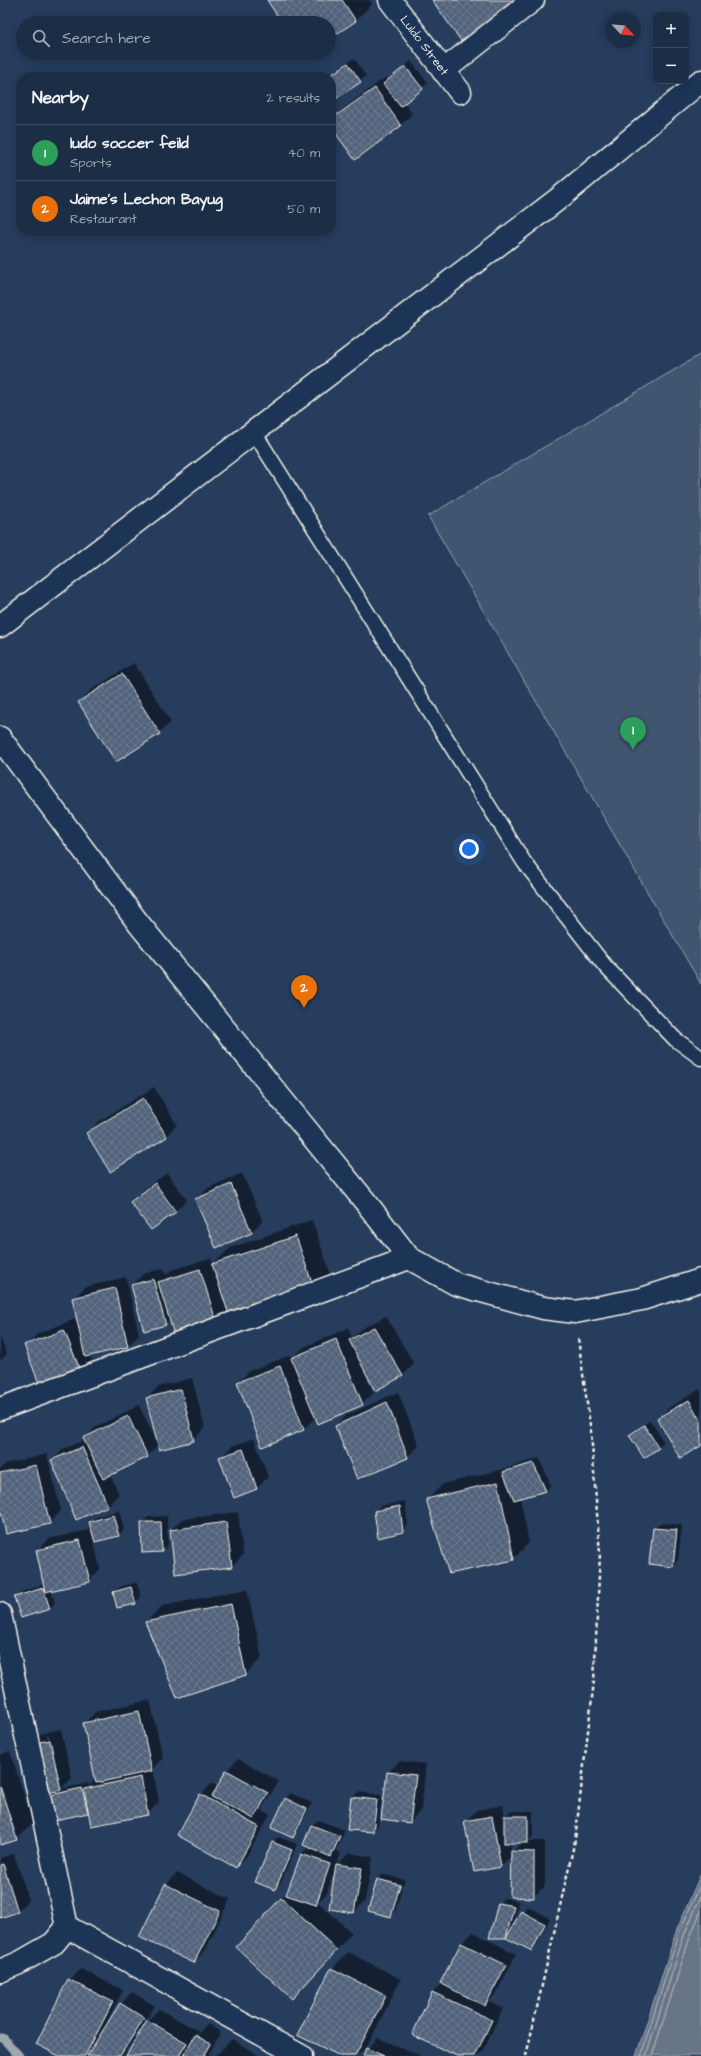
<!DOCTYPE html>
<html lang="en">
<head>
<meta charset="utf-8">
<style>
  :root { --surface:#1c2e46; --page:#25364d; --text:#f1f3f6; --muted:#a0a8b3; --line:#3a4a5f; --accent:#8bbbb9 }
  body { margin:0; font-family:"Architects Daughter",sans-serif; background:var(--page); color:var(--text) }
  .controls { position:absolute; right:12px; top:12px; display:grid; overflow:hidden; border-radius:8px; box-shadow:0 2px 10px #0003 }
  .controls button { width:36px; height:36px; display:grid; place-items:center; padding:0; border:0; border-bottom:1px solid var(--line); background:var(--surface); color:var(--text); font:20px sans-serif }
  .compass { position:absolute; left:605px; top:12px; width:36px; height:36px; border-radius:50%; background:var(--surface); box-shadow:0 2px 10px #0003; rotate:116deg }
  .you { position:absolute; left:469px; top:849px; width:14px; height:14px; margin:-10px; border:3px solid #fff; border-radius:50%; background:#1a73e8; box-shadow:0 0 0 6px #1a73e833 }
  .badge { display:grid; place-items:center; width:26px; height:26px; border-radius:50%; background:var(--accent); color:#fff; font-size:13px; font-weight:700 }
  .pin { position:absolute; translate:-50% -33px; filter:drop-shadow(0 1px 2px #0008) }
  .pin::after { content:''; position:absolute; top:21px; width:14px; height:12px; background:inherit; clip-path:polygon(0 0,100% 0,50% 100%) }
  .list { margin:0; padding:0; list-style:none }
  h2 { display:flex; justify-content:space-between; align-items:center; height:52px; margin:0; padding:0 16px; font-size:17px }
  h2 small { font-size:13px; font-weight:400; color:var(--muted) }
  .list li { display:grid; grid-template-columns:26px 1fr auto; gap:12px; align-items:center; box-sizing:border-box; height:56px; padding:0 16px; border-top:1px solid var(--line) }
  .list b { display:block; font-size:15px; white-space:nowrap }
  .list p { margin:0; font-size:13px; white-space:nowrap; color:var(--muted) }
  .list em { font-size:13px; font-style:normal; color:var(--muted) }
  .icon { flex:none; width:22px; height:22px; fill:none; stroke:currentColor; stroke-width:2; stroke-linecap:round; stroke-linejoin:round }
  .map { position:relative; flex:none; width:701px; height:2056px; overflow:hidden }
  .search { position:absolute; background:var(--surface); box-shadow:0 2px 10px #0003; left:16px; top:16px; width:320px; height:44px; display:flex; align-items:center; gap:10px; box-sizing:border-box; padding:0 14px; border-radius:22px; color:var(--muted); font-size:15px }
  .panel { position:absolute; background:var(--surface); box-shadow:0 2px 10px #0003; left:16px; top:72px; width:320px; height:164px; border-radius:16px }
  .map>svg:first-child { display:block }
  .pitch { fill:#40546f; stroke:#9aa2ac }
  .water { fill:#677588; stroke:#9fa7ae }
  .shadow { fill:#0007; fill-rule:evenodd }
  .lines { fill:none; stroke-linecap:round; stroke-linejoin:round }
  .shore { stroke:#bcbfc2; stroke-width:1 }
  .stream { stroke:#9fa7ae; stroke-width:9 }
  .building { fill:url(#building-cross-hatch); stroke:#f4f1e8 }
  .lane-casing { stroke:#f4f1e8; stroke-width:17 }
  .street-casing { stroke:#f4f1e8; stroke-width:25 }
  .secondary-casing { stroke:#f4f1e8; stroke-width:25 }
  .path { stroke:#f4f1e8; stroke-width:2.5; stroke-dasharray:4 3; stroke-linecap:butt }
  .lane { stroke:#1d3557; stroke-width:14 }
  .street { stroke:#1d3557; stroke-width:22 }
  .secondary { stroke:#1d3557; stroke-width:22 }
  .labels { text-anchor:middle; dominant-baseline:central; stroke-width:4; stroke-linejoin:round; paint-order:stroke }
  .street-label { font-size:12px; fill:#f4f1e8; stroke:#1d3557 }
</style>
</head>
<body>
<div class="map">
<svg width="701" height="2056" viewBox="0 0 701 2056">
  <defs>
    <pattern id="building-cross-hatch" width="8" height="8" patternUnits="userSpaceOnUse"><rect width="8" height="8" fill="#52647b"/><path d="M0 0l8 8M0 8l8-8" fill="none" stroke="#6c7b8e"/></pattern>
  </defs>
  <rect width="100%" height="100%" fill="#263d5d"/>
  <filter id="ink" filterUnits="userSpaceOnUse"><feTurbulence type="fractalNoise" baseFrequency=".025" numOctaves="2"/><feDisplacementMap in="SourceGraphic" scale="8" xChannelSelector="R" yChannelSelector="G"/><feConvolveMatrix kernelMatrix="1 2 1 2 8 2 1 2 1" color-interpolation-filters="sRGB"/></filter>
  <g filter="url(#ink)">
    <!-- pitch -->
    <path class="pitch" d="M701,354V984L428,516Z"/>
    <!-- water -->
    <path class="water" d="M701,1873V2056H636L676,1932Z"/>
    <!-- shadow -->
    <g class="shadow">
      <path d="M268,0H369L372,4L356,20L329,38V23H284Z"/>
      <path d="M354,58L366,76L331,101V77H327Z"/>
      <path d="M411,61L428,83L404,102L412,114L401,125L355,158L331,125V120L340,111L386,77L388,80Z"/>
      <path d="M134,663L171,722L159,733L79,702L91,690Z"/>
      <path d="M154,1087L177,1125L166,1136L87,1134L98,1122Z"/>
      <path d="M167,1173L187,1200L175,1211L152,1229L132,1202L143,1190Z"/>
      <path d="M242,1173L263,1221L251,1232L197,1199L208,1188Z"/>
      <path d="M312,1220L330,1272L313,1289L229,1311L217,1323L171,1319L166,1324L132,1286L143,1274L164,1268L166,1275L171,1270L211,1258L213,1264L230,1248Z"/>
      <path d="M126,1277L139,1335L128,1346L90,1355L92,1360L80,1372L25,1346L37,1334L75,1319L78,1326L73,1299L85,1287Z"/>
      <path d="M386,1316L414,1364L402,1376L368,1379L374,1393L362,1404L313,1412L315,1418L304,1429L238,1383L249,1371L291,1355L292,1358L304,1347L348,1328L352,1338L361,1329Z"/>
      <path d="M0,1337L7,1354L0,1361Z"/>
      <path d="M192,1378L205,1428L193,1440L159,1444L147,1456L110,1474L119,1494L108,1506L52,1461L63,1449L85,1440V1438L96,1427L139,1405L157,1442L147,1398L158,1387Z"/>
      <path d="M700,1389L701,1391V1445L658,1418L670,1407Z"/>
      <path d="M398,1392L419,1446L407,1457L336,1426L347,1415Z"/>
      <path d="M650,1420L664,1442L658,1447L630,1435Z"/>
      <path d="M254,1438L268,1477L257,1488L234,1496L221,1458L232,1446Z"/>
      <path d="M47,1454L61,1511L49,1523L0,1502V1469L5,1464Z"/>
      <path d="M539,1458L551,1485L546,1491L520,1497L529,1543L513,1559L427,1500L443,1484L508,1468Z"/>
      <path d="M405,1501L408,1525L402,1531L375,1512L380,1506Z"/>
      <path d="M119,1510L124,1529L119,1535L94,1542L100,1569L89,1581L51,1589L55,1603L49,1609L16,1597L21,1592L44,1584L37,1551L48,1539L92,1529L90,1522L96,1517Z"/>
      <path d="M238,1512L243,1555L232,1566L171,1530L182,1519Z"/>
      <path d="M167,1516L168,1545L162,1551H143L142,1523L148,1517Z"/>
      <path d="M660,1523L682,1525L678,1560L673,1566L654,1528Z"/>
      <path d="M137,1582L141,1597L135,1603L114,1592L120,1587Z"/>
      <path d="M247,1589L262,1658L246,1674L178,1697L146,1622L162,1606Z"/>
      <path d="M150,1700L163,1758L153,1768L159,1802L148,1814L92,1825L89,1810L87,1812L47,1796L51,1792L31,1744L42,1733L61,1729L72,1778L61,1789L88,1783L89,1786L96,1779L84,1724L95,1712ZM47,1735H49L60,1783H58Z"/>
      <path d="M10,1751L33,1823L17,1839L0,1844V1755Z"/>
      <path d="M238,1759L279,1781L261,1810L270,1815L247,1856L236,1867L201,1795L212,1783L218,1787L227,1770Z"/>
      <path d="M399,1761L426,1764L421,1810L410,1822L388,1773Z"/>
      <path d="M358,1792L382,1795L378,1826L373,1831L352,1798Z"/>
      <path d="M291,1793L312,1803L298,1831L293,1837L285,1798Z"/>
      <path d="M503,1805L505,1816L510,1811H533V1836L529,1841H545V1886L533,1897L512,1855L501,1866L474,1871L465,1822L477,1810ZM510,1842H522L512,1852Z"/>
      <path d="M318,1820L345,1830L336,1851L341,1853L336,1866L349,1853L373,1857L365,1901L354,1912L336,1866L327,1893L318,1902L352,1933L308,1981L281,1899L289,1891L301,1854L309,1847L304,1845L312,1825Z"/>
      <path d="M278,1837L297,1844L281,1883L275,1889L256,1881L273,1842Z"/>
      <path d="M14,1854L29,1900L17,1911L0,1917V1858Z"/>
      <path d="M177,1873L230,1899L205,1951L194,1962L166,1885Z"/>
      <path d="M383,1874L405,1880L403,1885L380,1879V1881L402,1887L396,1910L390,1916L378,1880Z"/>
      <path d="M504,1898L519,1901L512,1929L527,1906L550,1918L537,1944L532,1950L511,1931L505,1937L499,1904Z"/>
      <path d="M473,1932L516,1954L496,1994L488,2002L503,2008L483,2051L477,2056H459L413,2034L433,1992L442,1983L462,1943Z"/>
      <path d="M348,1952L401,1979L368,2045L357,2056H342L299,2034L332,1969Z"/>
      <path d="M81,1969L123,1990L107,2022L109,2023L121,2004L132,1992L155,2006L123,2056H62L69,1980Z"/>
      <path d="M159,2009L198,2031L196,2036L207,2024L221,2032L208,2056H127L147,2021Z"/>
      <path d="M378,2038L420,2055V2056H364L367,2049Z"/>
      <path d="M232,2039L259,2056H215Z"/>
    </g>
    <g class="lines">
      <!-- shore -->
      <g class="shore">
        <path d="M641,2056L679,1933L701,1883"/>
        <path d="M646,2056L684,1935L701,1896"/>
        <path d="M652,2056L690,1937L701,1911"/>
      </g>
      <!-- stream -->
      <path class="stream" d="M0,2038H3L19,2056"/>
    </g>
    <!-- building -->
    <g class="building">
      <path d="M267,0H342L356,21L329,39V23H282Z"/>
      <path d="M432,0H525L464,45Z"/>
      <path d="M348,63L361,82L331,102V77H328Z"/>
      <path d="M405,66L423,89L401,106L383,84Z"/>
      <path d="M375,88L401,126L355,160L331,127V119Z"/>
      <path d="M122,674L160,734L116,762L78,702Z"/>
      <path d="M143,1098L167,1137L110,1172L86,1133Z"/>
      <path d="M155,1183L176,1212L151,1230L130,1202Z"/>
      <path d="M231,1184L252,1233L216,1248L195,1199Z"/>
      <path d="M296,1236L314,1289L230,1318L212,1264Z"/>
      <path d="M200,1269L217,1324L175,1338L158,1282Z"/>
      <path d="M153,1279L166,1325L144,1331L131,1285Z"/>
      <path d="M115,1288L128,1347L85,1357L72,1298Z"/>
      <path d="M374,1327L403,1376L375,1391L349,1340Z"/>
      <path d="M64,1330L81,1372L41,1388L24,1345Z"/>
      <path d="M336,1339L363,1405L318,1424L291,1358Z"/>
      <path d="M280,1366L304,1430L262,1447L237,1382Z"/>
      <path d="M181,1389L194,1441L159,1450L146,1398Z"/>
      <path d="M689,1400L701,1422V1446L680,1458L657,1418Z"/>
      <path d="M387,1402L408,1458L357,1479L335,1426Z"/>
      <path d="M128,1416L148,1457L103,1479L83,1438Z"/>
      <path d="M644,1425L659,1448L644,1458L629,1435Z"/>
      <path d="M82,1447L108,1506L76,1520L51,1460Z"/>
      <path d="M243,1449L257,1489L234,1498L219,1457Z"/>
      <path d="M533,1463L546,1491L514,1500L503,1472Z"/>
      <path d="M36,1465L50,1524L6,1534L0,1507V1473Z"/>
      <path d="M498,1482L514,1560L449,1574L426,1499Z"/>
      <path d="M400,1506L403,1532L378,1538L374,1511Z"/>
      <path d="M113,1515L119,1536L95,1542L89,1522Z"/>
      <path d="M141,1522H161L162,1552L142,1553Z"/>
      <path d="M226,1522L232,1567L175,1574L170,1530Z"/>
      <path d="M653,1528L677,1530L673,1567L649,1564Z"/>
      <path d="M80,1540L90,1582L45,1592L36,1550Z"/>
      <path d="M131,1587L136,1604L117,1608L113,1592Z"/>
      <path d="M43,1588L50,1609L21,1618L14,1597Z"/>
      <path d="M231,1604L246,1675L177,1698L145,1622Z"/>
      <path d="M139,1711L152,1771L96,1783L83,1723Z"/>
      <path d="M50,1740L61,1790L41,1795L29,1744Z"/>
      <path d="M226,1770L268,1793L254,1819L212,1797Z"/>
      <path d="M387,1772L416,1775L410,1823L381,1819Z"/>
      <path d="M141,1777L148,1815L91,1826L84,1789Z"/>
      <path d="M0,1786L17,1840L0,1845Z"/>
      <path d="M82,1788L88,1813L51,1821L46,1796Z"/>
      <path d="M200,1794L259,1827L236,1868L177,1835Z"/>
      <path d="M351,1797L377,1800L373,1832L347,1830Z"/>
      <path d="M285,1798L307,1809L293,1838L271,1828Z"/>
      <path d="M492,1816L501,1867L474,1872L464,1821Z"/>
      <rect x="504" y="1816" width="24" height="27"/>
      <path d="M311,1825L340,1836L331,1857L303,1845Z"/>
      <path d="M272,1842L292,1850L275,1890L255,1882Z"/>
      <path d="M511,1851L534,1852V1898L510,1897Z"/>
      <path d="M301,1854L330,1864L316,1905L286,1895Z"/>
      <path d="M3,1864L18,1912L0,1918V1865Z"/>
      <path d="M336,1864L362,1868L354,1913L329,1909Z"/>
      <path d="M377,1879L400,1885L391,1917L368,1911Z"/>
      <path d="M165,1884L220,1911L194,1963L139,1937Z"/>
      <path d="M281,1898L337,1950L292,1999L236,1947Z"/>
      <path d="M498,1903L514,1906L506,1938H489Z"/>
      <path d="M521,1911L545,1924L532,1951L506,1938Z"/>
      <path d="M461,1943L506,1965L485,2006L440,1983Z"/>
      <path d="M331,1968L386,1996L355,2056H340L297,2035Z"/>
      <path d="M68,1979L113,2002L85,2056H59L36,2044Z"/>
      <path d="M432,1992L492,2020L475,2056H457L412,2035Z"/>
      <path d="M120,2003L144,2018L120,2056H87Z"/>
      <path d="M147,2020L187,2043L179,2056H126Z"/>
      <path d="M195,2035L211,2044L204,2056H183Z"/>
      <path d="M366,2048L384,2056H363Z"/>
    </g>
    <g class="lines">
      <!-- lane casing -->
      <g class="lane-casing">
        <path id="lane" d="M254,432L524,862L605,966L675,1039L701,1058"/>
      </g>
      <!-- street casing -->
      <g class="street-casing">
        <g id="street">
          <path id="s1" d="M390,0L460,92"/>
          <path d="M443,71L533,0"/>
          <path d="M0,738L139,924L368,1205L409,1258L456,1284L543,1308L575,1312L642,1299L701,1280"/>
          <path d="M0,1409L409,1258"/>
          <path d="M0,1614L67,1927L301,2056"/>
          <path d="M0,1971L19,1963L54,1943L67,1927"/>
        </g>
      </g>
      <!-- secondary casing -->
      <g class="secondary-casing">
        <path id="secondary" d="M0,626L562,196L701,81"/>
      </g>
      <!-- path -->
      <path class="path" d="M526,2056L575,1840L594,1681L600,1554L591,1432L578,1338"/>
      <!-- lane -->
      <use href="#lane" class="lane"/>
      <!-- street -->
      <use href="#street" class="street"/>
      <!-- secondary -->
      <use href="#secondary" class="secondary"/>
    </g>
  </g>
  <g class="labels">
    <!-- street labels -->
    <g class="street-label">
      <text stroke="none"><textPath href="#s1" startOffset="57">Luldo Street</textPath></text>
    </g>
  </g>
</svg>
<div class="controls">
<button>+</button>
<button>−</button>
</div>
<svg class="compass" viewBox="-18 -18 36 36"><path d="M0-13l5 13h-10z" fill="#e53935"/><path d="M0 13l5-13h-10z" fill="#a0a8b3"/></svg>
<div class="you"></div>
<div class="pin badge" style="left:633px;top:750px;background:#2e9e5b">1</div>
<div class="pin badge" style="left:304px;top:1008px;background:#e8710a">2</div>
<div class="search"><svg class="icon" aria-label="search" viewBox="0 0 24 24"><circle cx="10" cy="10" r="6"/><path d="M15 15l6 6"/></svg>Search here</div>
<section class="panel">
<h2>Nearby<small>2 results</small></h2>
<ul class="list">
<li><span class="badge" style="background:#2e9e5b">1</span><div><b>ludo soccer feild</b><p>Sports</p></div><em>40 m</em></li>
<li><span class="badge" style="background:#e8710a">2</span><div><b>Jaime's Lechon Bayug</b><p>Restaurant</p></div><em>50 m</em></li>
</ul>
</section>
</div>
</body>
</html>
